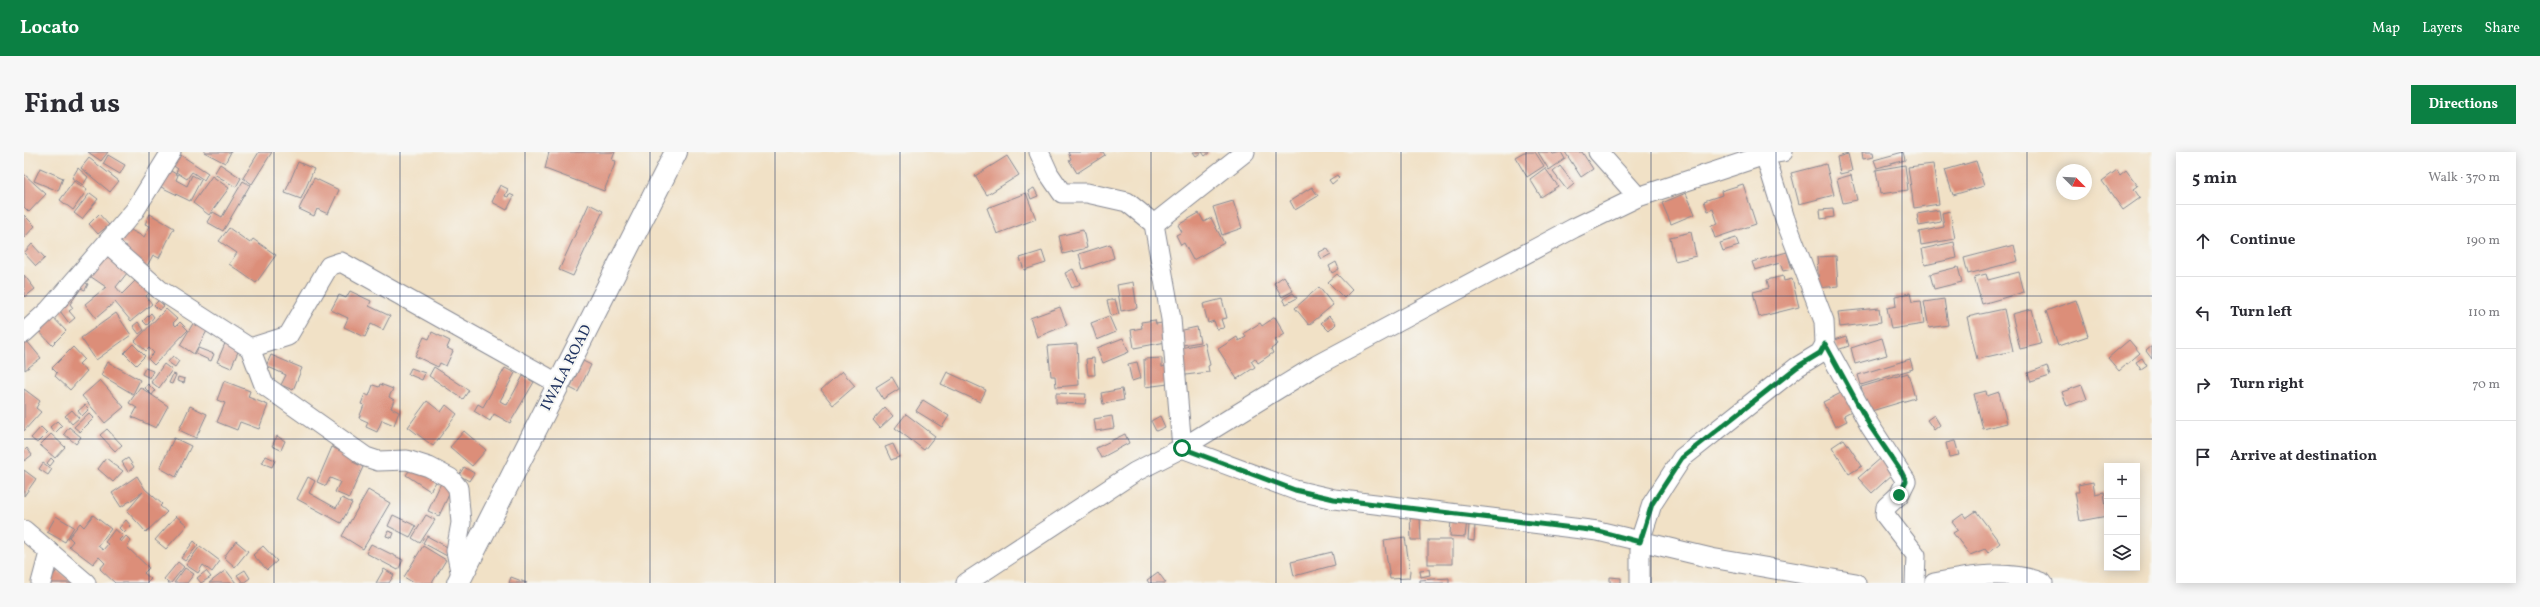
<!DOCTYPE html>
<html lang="en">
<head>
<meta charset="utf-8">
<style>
  :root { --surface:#fff; --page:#f7f7f7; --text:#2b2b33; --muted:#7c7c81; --line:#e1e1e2; --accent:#0b8043 }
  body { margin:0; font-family:Vollkorn,serif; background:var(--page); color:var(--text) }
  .controls { position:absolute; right:12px; bottom:12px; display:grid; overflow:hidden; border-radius:0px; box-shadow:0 2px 10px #0003 }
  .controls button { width:36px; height:36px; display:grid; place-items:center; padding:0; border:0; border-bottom:1px solid var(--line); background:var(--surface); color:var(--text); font:20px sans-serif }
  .compass { position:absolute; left:2032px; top:12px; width:36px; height:36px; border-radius:50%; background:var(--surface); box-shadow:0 2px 10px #0003; rotate:114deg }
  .stop { position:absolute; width:12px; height:12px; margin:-9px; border:3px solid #0b8043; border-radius:50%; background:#fff }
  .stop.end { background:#0b8043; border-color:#fff; box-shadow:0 1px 4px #0008 }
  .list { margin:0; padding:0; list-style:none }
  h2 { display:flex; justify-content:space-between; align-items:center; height:52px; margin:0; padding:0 16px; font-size:17px }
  h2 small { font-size:13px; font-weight:400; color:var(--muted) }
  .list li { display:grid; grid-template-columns:26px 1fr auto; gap:12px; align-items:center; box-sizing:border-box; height:72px; padding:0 16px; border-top:1px solid var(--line) }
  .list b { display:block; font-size:15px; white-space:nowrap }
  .list em { font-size:13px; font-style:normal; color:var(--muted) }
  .icon { flex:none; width:22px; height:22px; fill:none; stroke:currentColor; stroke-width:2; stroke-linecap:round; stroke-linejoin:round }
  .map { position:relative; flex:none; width:2128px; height:431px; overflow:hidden; border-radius:0px }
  header { display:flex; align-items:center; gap:24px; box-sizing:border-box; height:56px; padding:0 20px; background:var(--accent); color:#fff }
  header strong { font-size:19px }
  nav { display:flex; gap:22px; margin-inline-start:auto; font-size:14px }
  .intro { display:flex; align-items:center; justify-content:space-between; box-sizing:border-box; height:96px; padding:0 24px }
  h1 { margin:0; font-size:28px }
  .button { padding:10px 18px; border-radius:0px; background:var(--accent); color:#fff; font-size:14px; font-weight:700 }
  main { display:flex; gap:24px; padding:0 24px }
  aside { flex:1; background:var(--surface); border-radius:0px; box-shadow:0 2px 10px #0003 }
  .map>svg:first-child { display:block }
  .building { fill:#dc8e79 }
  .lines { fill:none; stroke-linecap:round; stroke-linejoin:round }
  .minor-casing { stroke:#868892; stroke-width:21 }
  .tertiary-casing { stroke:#868892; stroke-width:24 }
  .minor { stroke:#fff; stroke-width:19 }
  .tertiary { stroke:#fff; stroke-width:22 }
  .route { stroke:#0b8043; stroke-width:5 }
  .grid { fill:none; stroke:#1b2f5e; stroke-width:1; stroke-opacity:0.55 }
  .labels { text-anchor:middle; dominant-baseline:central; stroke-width:4; stroke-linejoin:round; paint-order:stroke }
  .street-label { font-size:15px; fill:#1b2f5e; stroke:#f6f6f2 }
</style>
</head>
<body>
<header>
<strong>Locato</strong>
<nav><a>Map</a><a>Layers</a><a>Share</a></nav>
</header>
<div class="intro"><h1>Find us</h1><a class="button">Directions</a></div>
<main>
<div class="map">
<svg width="2128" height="431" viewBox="0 0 2128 431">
  <rect width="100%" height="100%" fill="#f6f6f2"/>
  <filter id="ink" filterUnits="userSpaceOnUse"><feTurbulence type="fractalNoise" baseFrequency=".025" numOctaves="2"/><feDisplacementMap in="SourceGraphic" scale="8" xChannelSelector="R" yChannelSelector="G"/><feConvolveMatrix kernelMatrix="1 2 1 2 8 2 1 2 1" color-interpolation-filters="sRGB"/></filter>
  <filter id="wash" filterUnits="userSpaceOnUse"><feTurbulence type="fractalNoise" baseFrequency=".012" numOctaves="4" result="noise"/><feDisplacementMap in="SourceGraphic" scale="16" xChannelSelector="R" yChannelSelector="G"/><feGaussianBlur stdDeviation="0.9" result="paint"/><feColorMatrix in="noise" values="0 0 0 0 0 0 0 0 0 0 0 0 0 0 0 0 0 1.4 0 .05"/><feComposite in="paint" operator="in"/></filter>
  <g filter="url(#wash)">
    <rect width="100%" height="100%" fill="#f1e1c6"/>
    <g id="blocks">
      <!-- building -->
      <g class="building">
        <path d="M64,0H84L77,9Z"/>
        <path d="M152,0L184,21L180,28L168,20L163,27L152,20L154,17L144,10Z"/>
        <path d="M180,0H207L201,11Z"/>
        <path d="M235,0H248L228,32L219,26Z"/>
        <path d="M525,0H591L588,8L592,9L580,39L521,17Z"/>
        <path d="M1044,0H1079L1081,3L1053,21L1045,8L1047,7Z"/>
        <path d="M1169,0H1186L1181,4L1178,0L1172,4Z"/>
        <path d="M1500,0H1511L1520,14L1503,25L1491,5Z"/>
        <path d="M1514,0H1527L1529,2L1537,0L1541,7L1525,18Z"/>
        <path d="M1541,0H1558L1569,17L1557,25Z"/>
        <path d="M1838,0H1849L1850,5L1839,7Z"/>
        <path d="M1879,0L1881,8L1853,16L1850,8Z"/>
        <path d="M1824,2L1828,19L1816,22L1813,5Z"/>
        <path d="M84,3L101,13L96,22L79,12Z"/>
        <path d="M983,4L995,23L963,43L951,24Z"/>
        <path d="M65,6L95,29L86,40L57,16Z"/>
        <path d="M1952,9L1960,34L1929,43L1921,18Z"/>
        <path d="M274,10L290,17L277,47L261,41Z"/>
        <path d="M196,12L217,26L212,35L190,22Z"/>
        <path d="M1802,12L1810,43L1775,52L1767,21Z"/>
        <path d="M1909,12L1915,52L1890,56L1884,15Z"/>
        <path d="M1881,13L1884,38L1856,42L1852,18Z"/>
        <path d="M1536,14L1550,32L1543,38L1529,20Z"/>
        <path d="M16,16L39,26L34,39L10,29Z"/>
        <path d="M54,16L64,25L59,33L48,26Z"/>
        <path d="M1521,16L1534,34L1517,45L1506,27Z"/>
        <path d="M145,18L154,23L152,28L163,34L168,23L177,28L166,49L137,35Z"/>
        <path d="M2093,18L2096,23L2102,18L2114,34L2110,37L2116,46L2099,58L2078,29Z"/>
        <path d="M0,22L22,42L5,60L0,55Z"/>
        <path d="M1313,23L1315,26L1308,32L1305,28Z"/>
        <path d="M1827,23L1833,48L1819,51L1813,27Z"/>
        <path d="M188,24L205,36L185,63L169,51Z"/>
        <path d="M290,26L315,38L304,62L293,57L290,64L275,57Z"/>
        <path d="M50,29L63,38L49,58L36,48Z"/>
        <path d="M219,29L226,33L199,79L183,70L189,60L198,65Z"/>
        <path d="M1719,32L1732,72L1691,86L1687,74L1694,72L1689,57L1684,59L1680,49L1698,43L1697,39Z"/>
        <path d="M476,33L484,37L481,44L484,45L485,42L490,44L483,58L468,50Z"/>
        <path d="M1288,35L1294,44L1271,58L1266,49Z"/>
        <path d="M1010,36L1014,44L1007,47L1004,39Z"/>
        <path d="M66,41L74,47L58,67L50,61Z"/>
        <path d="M1002,41L1012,67L973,82L963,56Z"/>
        <path d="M1662,41L1671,62L1647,72L1638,51Z"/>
        <path d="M1209,49L1218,76L1198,83L1189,55Z"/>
        <path d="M565,52L579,59L549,124L535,118Z"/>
        <path d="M1809,57L1810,65L1797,67L1796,58Z"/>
        <path d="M1915,58L1917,70L1895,74L1893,62Z"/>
        <path d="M1926,59L1931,87L1897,93L1895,80L1920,75L1918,61Z"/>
        <path d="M1175,61L1180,70L1187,66L1200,91L1169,108L1160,91L1157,93L1152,83L1158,80L1154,73Z"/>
        <path d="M75,62L85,73L74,82L65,72Z"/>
        <path d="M126,62L150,76L135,106L129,103L122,116L98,103L103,94L97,91L105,77L120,85L126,74L121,72Z"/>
        <path d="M0,63L11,74L0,86Z"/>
        <path d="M205,76L226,91L229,87L252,103L232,131L205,112L213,101L195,89Z"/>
        <path d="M1059,78L1063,96L1039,102L1035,84Z"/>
        <path d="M1667,80L1672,104L1651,109L1646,85Z"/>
        <path d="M1712,86L1715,94L1699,99L1696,91Z"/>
        <path d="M1930,90L1933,106L1901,113L1898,97Z"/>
        <path d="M8,92L21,106L12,114L0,101Z"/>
        <path d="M1086,92L1090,106L1059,117L1055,102Z"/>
        <path d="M1990,93L1994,109L1944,122L1940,106Z"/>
        <path d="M1303,96L1307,102L1298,107L1294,101Z"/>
        <path d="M81,98L107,116L92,135L98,142L114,126L127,139L122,144L128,152L107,169L91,150L72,166L61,152L82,135L60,120Z"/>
        <path d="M1018,99L1022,111L1000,118L996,106Z"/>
        <path d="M1763,100L1768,117L1759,119L1756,111L1731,118L1728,110Z"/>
        <path d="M1812,104L1814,134L1795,136L1793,105Z"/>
        <path d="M1312,110L1315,117L1308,121L1305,114Z"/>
        <path d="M1934,115L1938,130L1910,137L1906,122Z"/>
        <path d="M1049,117L1056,132L1048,136L1041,121Z"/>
        <path d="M1995,120L2000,140L1958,152L1950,125L1962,122L1964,128Z"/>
        <path d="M1313,122L1328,138L1320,146L1304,130Z"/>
        <path d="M0,123L11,137L1,145L0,144Z"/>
        <path d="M1260,124L1269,139L1258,145L1250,131Z"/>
        <path d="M1759,124L1760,129L1768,127L1775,155L1735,165L1729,140L1745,136L1743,128Z"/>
        <path d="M58,129L64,132L61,138L54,135Z"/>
        <path d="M1109,130L1113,156L1097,159L1093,133Z"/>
        <path d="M51,134L56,138L46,152L49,156L45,159L51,166L45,171L36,159L44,152L41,150Z"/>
        <path d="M1295,135L1309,153L1285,173L1271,156Z"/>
        <path d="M326,139L347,149L345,154L366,164L359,178L347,172L341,185L320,175L324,166L307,158L315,143L322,146Z"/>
        <path d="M1269,141L1273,146L1262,152L1259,147Z"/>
        <path d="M1886,141L1888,150L1897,149L1900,172L1867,177L1863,156L1872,154L1871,144Z"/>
        <path d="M1091,147L1095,162L1087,164L1083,149Z"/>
        <path d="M1198,147L1203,166L1197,167L1200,176L1193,177L1190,169L1184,171L1179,152Z"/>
        <path d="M1920,147L1924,173L1905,176L1900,150Z"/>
        <path d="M135,148L140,154L135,158L130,153Z"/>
        <path d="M2052,148L2064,184L2034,194L2022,159Z"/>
        <path d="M1036,155L1043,173L1013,185L1006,166Z"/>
        <path d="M1855,156L1857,170L1816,175L1814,160Z"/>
        <path d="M142,157L153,167L149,171L152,174L156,170L164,178L130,213L124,207L130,201L125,196L122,199L111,189Z"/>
        <path d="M1980,157L1989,199L1953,207L1943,165Z"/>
        <path d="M2008,157L2017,192L1996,197L1988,162Z"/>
        <path d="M92,161L107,183L72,208L57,186Z"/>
        <path d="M127,161L130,165L123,173L119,169Z"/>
        <path d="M26,162L42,179L28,193L12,176Z"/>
        <path d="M1085,164L1092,180L1073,188L1067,171Z"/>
        <path d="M1305,164L1312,172L1305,179L1297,171Z"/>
        <path d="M1251,165L1261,182L1251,188L1254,192L1247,197L1249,201L1234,211L1231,206L1227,209L1231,215L1213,227L1194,197L1213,185L1215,189L1222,185L1220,181L1236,171L1238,174Z"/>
        <path d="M1131,168L1132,172L1138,171L1142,190L1110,196L1107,178L1118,176L1117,170Z"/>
        <path d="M114,170L120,178L115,182L109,174Z"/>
        <path d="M170,170L183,179L170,202L156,193Z"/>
        <path d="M1173,175L1176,190L1153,194L1150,180Z"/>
        <path d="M408,180L426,189L423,196L429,199L422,214L416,211L414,215L391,204L400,185L405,187Z"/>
        <path d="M1822,184L1825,194L1813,198L1810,188Z"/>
        <path d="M1099,186L1105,200L1079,211L1073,196Z"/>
        <path d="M1858,186L1863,203L1831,212L1827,196Z"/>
        <path d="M2,188L17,206L1,218L0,189Z"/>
        <path d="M2105,188L2116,201L2095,219L2084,206Z"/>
        <path d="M202,189L216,195L207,216L193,210Z"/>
        <path d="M1181,191L1186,213L1184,214L1185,220L1154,224L1156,196Z"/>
        <path d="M109,192L121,204L112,213L100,201Z"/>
        <path d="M1053,192L1055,233L1032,235L1031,224H1027L1024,194Z"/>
        <path d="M2128,194V207L2122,199Z"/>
        <path d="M49,195L60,207L55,212L63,219L46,238L31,224L33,221L28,216Z"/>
        <path d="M174,196L190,202L187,209L172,202Z"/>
        <path d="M247,203L278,216L269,238L257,233L262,223L242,214Z"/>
        <path d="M149,204L155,209L151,215L144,210Z"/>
        <path d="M1070,206L1071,223H1064L1062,207Z"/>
        <path d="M1138,206V215L1142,214L1144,232L1121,235L1120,207Z"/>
        <path d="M2118,206L2123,214L2117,218L2112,210Z"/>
        <path d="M1886,207L1889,217L1837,233L1834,223Z"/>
        <path d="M559,209L567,213L554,240L546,236Z"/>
        <path d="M84,210L116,228L109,242L77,223Z"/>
        <path d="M1113,210L1117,226L1108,229L1104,212Z"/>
        <path d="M140,212L148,218L135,236L127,230Z"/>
        <path d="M2023,214L2026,224L2007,230L2004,221Z"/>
        <path d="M410,215L445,238L439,247L405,224Z"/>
        <path d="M121,216L129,219L126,226L118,222Z"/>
        <path d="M387,216L401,221L398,228L384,222Z"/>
        <path d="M481,216L491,221L476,249L483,253L499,224L510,230L486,271L470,262L466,269L450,259L454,252L459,255Z"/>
        <path d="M818,219L831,234L809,253L797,238Z"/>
        <path d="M923,220L962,238L956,250L917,232Z"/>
        <path d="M1884,221L1891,246L1844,260L1837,235Z"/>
        <path d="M149,222L152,223L148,232L145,231Z"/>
        <path d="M154,225L161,227L160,231L153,229Z"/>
        <path d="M868,225L875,237L859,247L852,235Z"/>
        <path d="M76,228L100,255L81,271L58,244Z"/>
        <path d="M200,229L226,239L224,245L244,253L235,277L216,270L213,278L193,270L201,251L193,248Z"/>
        <path d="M124,232L131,239L128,243L121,236Z"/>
        <path d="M356,232L369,237L365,245L370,248L367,256L375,260L370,273L358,268L353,280L342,275L344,270L335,266L340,253L337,252L341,242L345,244L349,233L355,235Z"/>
        <path d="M2058,233L2063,247L2043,254L2038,240Z"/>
        <path d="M116,235L144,254L132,276L108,265L113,256L105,251Z"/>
        <path d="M0,237L16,249L12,256L17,260L0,279Z"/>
        <path d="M1098,237L1100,248L1079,252L1077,241Z"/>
        <path d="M1823,238L1833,256L1820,263L1823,269L1811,275L1799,250Z"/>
        <path d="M1962,239L1963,244L1975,240L1983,271L1959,277L1950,242Z"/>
        <path d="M1032,241L1062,242L1061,252L1032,251Z"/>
        <path d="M899,248L925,264L918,275L892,259Z"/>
        <path d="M403,249L417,260L422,253L433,262L409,294L384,275Z"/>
        <path d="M61,253L65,257L58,264L54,259Z"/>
        <path d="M166,254L183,262L172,286L155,278Z"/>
        <path d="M861,255L869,264L856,276L849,268Z"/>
        <path d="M48,258L55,266L48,272L41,264Z"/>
        <path d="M65,261L70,266L56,280L50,275Z"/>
        <path d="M882,262L911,284L900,298L871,276Z"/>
        <path d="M1910,263L1916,273L1910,278L1903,268Z"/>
        <path d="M1088,264L1090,276L1072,279L1070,267Z"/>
        <path d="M1136,264L1141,275L1132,279L1127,269Z"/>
        <path d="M33,269L38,274L31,281L26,275Z"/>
        <path d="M17,275L23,281L13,291L7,286Z"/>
        <path d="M45,275L57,285L52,292L40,282Z"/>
        <path d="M83,277L98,293L91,299L76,283Z"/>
        <path d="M440,279L462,298L448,314L426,295Z"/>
        <path d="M27,282L41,295L31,306L16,293Z"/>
        <path d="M1101,282L1105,291L1077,306L1072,296Z"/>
        <path d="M253,284L261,289L257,298L248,294Z"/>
        <path d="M150,286L167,294L152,325L136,316Z"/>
        <path d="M1820,287L1838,314L1825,322L1808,295Z"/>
        <path d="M1931,289L1935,303L1925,305L1922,291Z"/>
        <path d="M869,292L875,305L867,308L861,295Z"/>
        <path d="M308,295L331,306L329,310L339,315L325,346L311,340L316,330L306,326L302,334L293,330Z"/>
        <path d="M3,296L8,303L0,309V299Z"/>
        <path d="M242,304L251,308L248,315L238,311Z"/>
        <path d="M27,306L30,309L26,314L23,311Z"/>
        <path d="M82,306L99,319L89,330L74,317Z"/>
        <path d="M104,306L110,315L104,320L98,310Z"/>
        <path d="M1857,306L1870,321L1848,341L1834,326Z"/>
        <path d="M19,311L28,317L24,323L15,317Z"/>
        <path d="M391,311L414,327L406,339L382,323Z"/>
        <path d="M440,315L450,321L445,329L435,323Z"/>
        <path d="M0,318L12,327L0,344Z"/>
        <path d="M113,324L121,337L138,352L136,354L143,360L122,380L103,359L119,340L97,355L88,341Z"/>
        <path d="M284,325L291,329L285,341L312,356L318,346L328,351L317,371L273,347Z"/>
        <path d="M2069,330L2071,342L2080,340L2083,364L2056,369L2051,340H2055L2054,333Z"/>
        <path d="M417,331L428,336L415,364L404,359Z"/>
        <path d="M344,338L366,351L339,397L318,384Z"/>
        <path d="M1952,359L1976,391L1964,401L1961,397L1946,403L1929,381L1934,378L1928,370L1939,362L1942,366Z"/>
        <path d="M69,363L87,377L74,394L79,398L84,392L81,390L91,377L99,384L95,388L97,390L102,384L107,389L103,395L125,416L120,421L127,427L123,431H91L76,417L81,411L75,405L69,412L45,394L49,389L45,385L56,371L60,375Z"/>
        <path d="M369,363L392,374L386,385L364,374Z"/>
        <path d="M402,363L411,368L396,391L388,386Z"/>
        <path d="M1386,363H1396L1397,388H1387Z"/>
        <path d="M32,364L50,375L41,390L23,380Z"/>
        <path d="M152,364L163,373L142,397L131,388Z"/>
        <path d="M1427,366L1443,368L1441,385L1426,384Z"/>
        <path d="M102,368L107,374L100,381L95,376Z"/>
        <path d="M1445,373H1451L1450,389L1444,388Z"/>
        <path d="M364,379L370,381L368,386L362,384Z"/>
        <path d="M403,384L427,397L423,404L399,391Z"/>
        <path d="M1381,385L1386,419L1385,426L1366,427L1360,388Z"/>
        <rect x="1404" y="388" width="24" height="24"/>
        <path d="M170,389L174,393L161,409L157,406Z"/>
        <path d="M212,389L224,399L211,415L200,405Z"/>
        <path d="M347,392L379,408L374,418L342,401Z"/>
        <path d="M176,394L196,409L188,420L179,413L174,421L162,413Z"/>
        <path d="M239,394L253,409L243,418L229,403Z"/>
        <path d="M399,394L422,408L408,431H390L380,425Z"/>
        <path d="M1308,400L1311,413L1270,424L1267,410Z"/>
        <path d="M154,410L160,415L147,431H144L140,427Z"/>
        <path d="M161,416L170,422L163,431H150Z"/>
        <path d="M360,417L370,423L365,431H352Z"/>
        <path d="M1405,417L1406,423L1397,425L1396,418Z"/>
        <path d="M33,418L51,431H24Z"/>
        <path d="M202,418L212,431H185Z"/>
        <path d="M221,418L226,426L219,431L213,423Z"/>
        <path d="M182,419L187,425L177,431L173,426Z"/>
        <path d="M1134,420L1142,431H1125L1123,428Z"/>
        <path d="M487,425L503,431H485Z"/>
        <path d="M1586,425L1597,426V431H1586Z"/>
        <path d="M1425,426V431H1396V428Z"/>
      </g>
    </g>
  </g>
  <g filter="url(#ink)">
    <use href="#blocks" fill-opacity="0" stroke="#868892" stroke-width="1"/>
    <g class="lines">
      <!-- minor casing -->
      <g class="minor-casing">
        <g id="minor">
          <path d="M1015,0L1025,22L1038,41H1063L1103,50L1130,72L1147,167L1158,296L1271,338L1310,347L1574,379L1687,406L1832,431"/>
          <path d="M1574,0L1614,45"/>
          <path d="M1130,72L1221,0"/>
          <path d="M83,91L136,138L226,196L240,233L342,305L354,309L383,308L405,315L426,326L434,336L437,371L432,399L437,424"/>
          <path d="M0,181L25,158L111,58L147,0"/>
          <path d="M1801,192L1846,274L1882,329L1875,343L1862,355L1861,363L1892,403L1891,431"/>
          <path d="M226,196L264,184L305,114L317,110L535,232"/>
          <path d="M0,378L62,431"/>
          <path d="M17,431L25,401"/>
          <path d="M942,431L1111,320L1158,296L1293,213L1550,76L1614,45L1741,3L1759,0"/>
          <path d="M1616,431V389L1628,352L1658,306L1773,215L1796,201L1801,192L1800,169L1761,67L1741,3"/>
          <path d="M1910,431C1944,424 1985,417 2019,431"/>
        </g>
      </g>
      <!-- tertiary casing -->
      <g class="tertiary-casing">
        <path id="tertiary" d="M434,431L652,0"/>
      </g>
      <!-- minor -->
      <use href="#minor" class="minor"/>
      <!-- tertiary -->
      <use href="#tertiary" class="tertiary"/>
    </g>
  </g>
  <g class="lines" filter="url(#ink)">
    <!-- route -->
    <path class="route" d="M1158,296L1271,338L1310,347L1574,379L1616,390L1628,352L1658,306L1773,215L1796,201L1801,192L1846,274L1878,321L1882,329L1875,343"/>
  </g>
  <!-- grid -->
  <path class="grid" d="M125,0V431M250,0V431M376,0V431M501,0V431M626,0V431M751,0V431M876,0V431M1001,0V431M1127,0V431M1252,0V431M1377,0V431M1502,0V431M1627,0V431M1752,0V431M1878,0V431M2003,0V431M0,144H2128M0,287H2128"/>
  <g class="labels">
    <!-- street labels -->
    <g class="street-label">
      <text transform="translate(543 216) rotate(-63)">IWALA ROAD</text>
    </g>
  </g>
</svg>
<div class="controls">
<button>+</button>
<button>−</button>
<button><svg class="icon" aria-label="layers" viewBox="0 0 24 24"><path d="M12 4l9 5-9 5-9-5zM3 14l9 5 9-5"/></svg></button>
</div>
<svg class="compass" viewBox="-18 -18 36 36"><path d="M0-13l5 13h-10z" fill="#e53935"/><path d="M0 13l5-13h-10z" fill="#7c7c81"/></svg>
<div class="stop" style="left:1158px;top:296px"></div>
<div class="stop end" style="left:1875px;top:343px"></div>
</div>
<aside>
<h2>5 min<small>Walk · 370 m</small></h2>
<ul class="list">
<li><svg class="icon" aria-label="ahead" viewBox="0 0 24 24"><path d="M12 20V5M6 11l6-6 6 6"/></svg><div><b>Continue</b></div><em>190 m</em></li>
<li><svg class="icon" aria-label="left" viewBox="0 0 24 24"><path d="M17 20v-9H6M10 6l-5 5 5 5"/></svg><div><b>Turn left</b></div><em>110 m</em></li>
<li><svg class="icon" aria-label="right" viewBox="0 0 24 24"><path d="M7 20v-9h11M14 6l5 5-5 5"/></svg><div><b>Turn right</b></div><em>70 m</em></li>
<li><svg class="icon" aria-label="arrive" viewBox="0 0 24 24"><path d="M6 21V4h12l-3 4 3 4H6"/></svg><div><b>Arrive at destination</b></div></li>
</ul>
</aside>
</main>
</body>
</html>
